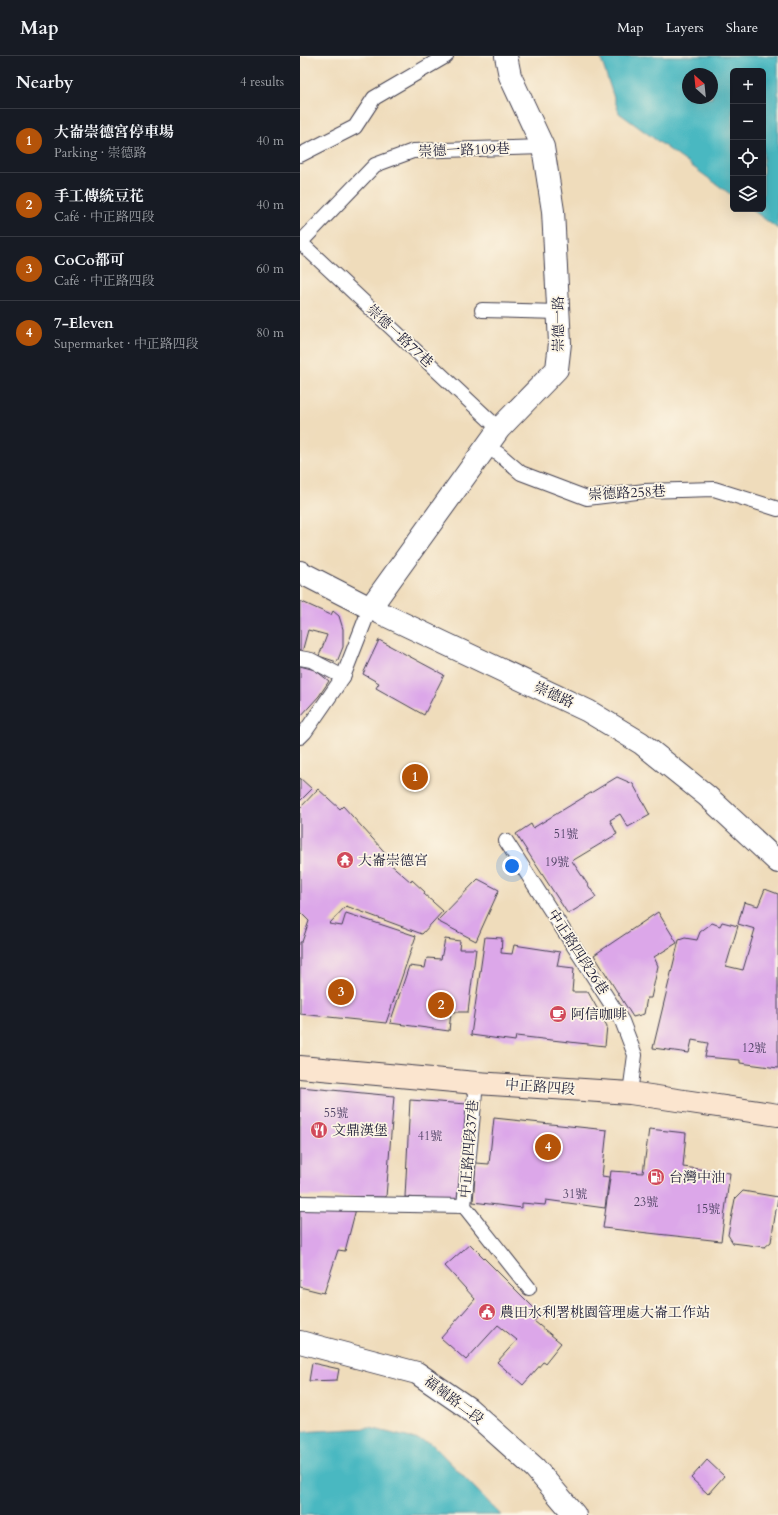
<!DOCTYPE html>
<html lang="en">
<head>
<meta charset="utf-8">
<style>
  :root { --surface:#171b24; --page:#242831; --text:#f1f3f6; --muted:#9ea1a6; --line:#363941; --accent:#b45309 }
  body { margin:0; font-family:Cardo,"Noto Serif TC",serif; background:var(--page); color:var(--text) }
  .controls { position:absolute; right:12px; top:12px; display:grid; overflow:hidden; border-radius:6px; box-shadow:0 4px 16px #0002 }
  .controls button { width:36px; height:36px; display:grid; place-items:center; padding:0; border:0; border-bottom:1px solid var(--line); background:var(--surface); color:var(--text); font:20px sans-serif }
  .compass { position:absolute; left:382px; top:12px; width:36px; height:36px; border-radius:50%; background:var(--surface); box-shadow:0 4px 16px #0002; rotate:333deg }
  .you { position:absolute; left:212px; top:810px; width:14px; height:14px; margin:-10px; border:3px solid #fff; border-radius:50%; background:#1a73e8; box-shadow:0 0 0 6px #1a73e833 }
  .badge { display:grid; place-items:center; width:26px; height:26px; border-radius:50%; background:var(--accent); color:#fff; font-size:13px; font-weight:700 }
  .pin { position:absolute; translate:-50% -50%; border:2px solid #fff; box-shadow:0 1px 4px #0006 }
  .list { margin:0; padding:0; list-style:none }
  h2 { display:flex; justify-content:space-between; align-items:center; height:52px; margin:0; padding:0 16px; font-size:17px }
  h2 small { font-size:13px; font-weight:400; color:var(--muted) }
  .list li { display:grid; grid-template-columns:26px 1fr auto; gap:12px; align-items:center; box-sizing:border-box; height:64px; padding:0 16px; border-top:1px solid var(--line) }
  .list b { display:block; font-size:15px; white-space:nowrap }
  .list p { margin:0; font-size:13px; white-space:nowrap; color:var(--muted) }
  .list em { font-size:13px; font-style:normal; color:var(--muted) }
  .icon { flex:none; width:22px; height:22px; fill:none; stroke:currentColor; stroke-width:2; stroke-linecap:round; stroke-linejoin:round }
  .map { position:relative; flex:none; width:478px; height:1459px; overflow:hidden }
  header { display:flex; align-items:center; gap:24px; box-sizing:border-box; height:56px; padding:0 20px; background:var(--surface); border-bottom:1px solid var(--line) }
  header strong { font-size:19px }
  nav { display:flex; gap:22px; margin-inline-start:auto; font-size:14px }
  main { display:flex }
  aside { flex:1; background:var(--surface) }
  .map>svg:first-child { display:block }
  .water { fill:#49b8c1; stroke:#366d7e; fill-rule:evenodd }
  .building { fill:#dca7e9 }
  .lines { fill:none; stroke-linecap:round; stroke-linejoin:round }
  .service-casing { stroke:#413e4e; stroke-width:16 }
  .minor-casing { stroke:#413e4e; stroke-width:24 }
  .secondary-casing { stroke:#413e4e; stroke-width:24 }
  .service { stroke:#fff; stroke-width:14 }
  .minor { stroke:#fff; stroke-width:22 }
  .secondary { stroke:#fbe5cf; stroke-width:22 }
  .labels { text-anchor:middle; dominant-baseline:central; stroke-width:3.5; stroke-linejoin:round; paint-order:stroke }
  .number-label { font-size:12px; fill:#504366 }
  .street-label { font-size:14px; fill:#22223b; stroke:#fcf5e5 }
  .poi-label { font-size:14px; fill:#22223b; stroke:#fcf5e5; text-anchor:start }
</style>
</head>
<body>
<header>
<strong>Map</strong>
<nav><a>Map</a><a>Layers</a><a>Share</a></nav>
</header>
<main>
<aside>
<h2>Nearby<small>4 results</small></h2>
<ul class="list">
<li><span class="badge">1</span><div><b>大崙崇德宮停車場</b><p>Parking · 崇德路</p></div><em>40 m</em></li>
<li><span class="badge">2</span><div><b>手工傳統豆花</b><p>Café · 中正路四段</p></div><em>40 m</em></li>
<li><span class="badge">3</span><div><b>CoCo都可</b><p>Café · 中正路四段</p></div><em>60 m</em></li>
<li><span class="badge">4</span><div><b>7-Eleven</b><p>Supermarket · 中正路四段</p></div><em>80 m</em></li>
</ul>
</aside>
<div class="map">
<svg width="478" height="1459" viewBox="0 0 478 1459">
  <rect width="100%" height="100%" fill="#fcf5e5"/>
  <filter id="ink" filterUnits="userSpaceOnUse"><feTurbulence type="fractalNoise" baseFrequency=".025" numOctaves="2"/><feDisplacementMap in="SourceGraphic" scale="8" xChannelSelector="R" yChannelSelector="G"/><feConvolveMatrix kernelMatrix="1 2 1 2 8 2 1 2 1" color-interpolation-filters="sRGB"/></filter>
  <filter id="wash" filterUnits="userSpaceOnUse"><feTurbulence type="fractalNoise" baseFrequency=".012" numOctaves="4" result="noise"/><feDisplacementMap in="SourceGraphic" scale="16" xChannelSelector="R" yChannelSelector="G"/><feGaussianBlur stdDeviation="0.9" result="paint"/><feColorMatrix in="noise" values="0 0 0 0 0 0 0 0 0 0 0 0 0 0 0 0 0 1.4 0 .05"/><feComposite in="paint" operator="in"/></filter>
  <g filter="url(#wash)">
    <rect width="100%" height="100%" fill="#efdcbb"/>
    <!-- water -->
    <g class="water">
      <path d="M300,0H478V173L451,153H463V15H433V140L319,57ZM388,18H412V42H388Z"/>
      <path d="M70,1372L131,1387L201,1459H0V1376Z"/>
    </g>
    <g id="blocks">
      <!-- building -->
      <g class="building">
        <path d="M0,545L31,559L33,555L39,560L43,573V591L37,606L19,600L27,579L8,574L2,596L0,595Z"/>
        <path d="M79,584L144,619L124,659L76,632L79,627L63,618Z"/>
        <path d="M0,610L15,614L29,625L19,640L0,661Z"/>
        <path d="M317,721L333,728L350,759L328,771L320,758L310,764L317,778L272,805L296,841L268,858L216,778L231,768L233,772Z"/>
        <path d="M0,722L12,733L0,745Z"/>
        <path d="M18,733L40,753L43,750L91,803L88,806L111,826L112,824L125,836L124,838L143,855L122,878L46,850L29,868L42,870L46,857L116,880L86,967L0,958V886H2L9,865L0,856V752Z"/>
        <path d="M178,823L199,834L176,885L137,865Z"/>
        <path d="M465,833L478,838V1012L440,1007V1004L405,1001L408,987L392,984L389,997L353,992L379,884L385,882L397,884L400,876L412,867L420,870L422,866L438,870L426,910L443,914L455,873L438,868L444,846L458,850Z"/>
        <path d="M358,856L377,887L354,901L358,910L351,942H347L344,958L333,961L294,899Z"/>
        <path d="M185,881L202,882L201,897L212,898L214,889L260,896L257,910L274,912L272,936H288L307,970L305,990L216,980L215,985L171,979Z"/>
        <path d="M145,883L160,885L159,893H176L168,956H151L149,975L90,967L109,910L125,912L127,902L141,903Z"/>
        <path d="M0,1031L94,1040L86,1141L0,1140Z"/>
        <path d="M110,1044L167,1048L157,1144L105,1141Z"/>
        <path d="M194,1062L307,1074L302,1120L309,1121L305,1152L246,1144L245,1149L222,1147V1152L173,1146L176,1107L189,1108Z"/>
        <path d="M349,1073L386,1077L383,1111L430,1117L421,1185L303,1172L311,1115L343,1117Z"/>
        <path d="M443,1135L478,1141L471,1186L465,1191L433,1187L428,1179L435,1143Z"/>
        <path d="M0,1153H56L45,1195L38,1194L24,1237L0,1231Z"/>
        <path d="M170,1188L240,1258L234,1265L261,1287L245,1307L243,1306L223,1329L197,1306L217,1284L198,1269L166,1304L141,1282L175,1243L145,1210Z"/>
        <path d="M12,1307L39,1313L37,1324L9,1325Z"/>
        <path d="M407,1404L424,1420L408,1438L391,1422Z"/>
      </g>
    </g>
  </g>
  <g filter="url(#ink)">
    <use href="#blocks" fill-opacity="0" stroke="#413e4e" stroke-width="1"/>
    <g class="lines">
      <!-- service casing -->
      <g class="service-casing">
        <g id="service">
          <path d="M0,99L55,71L74,42L146,0"/>
          <path d="M0,186L199,373"/>
          <path d="M0,187L75,109L113,95L243,91"/>
          <path d="M182,254L259,256"/>
          <path d="M186,391L199,398L221,417L287,442L345,435L414,433L478,453"/>
          <path d="M0,602L11,604L43,621"/>
          <path d="M0,681L5,676L43,621L70,552"/>
          <path d="M206,785L322,965L335,999L330,1037"/>
          <path d="M176,1027L164,1150L229,1232"/>
          <path d="M0,1147L164,1150"/>
        </g>
      </g>
      <!-- minor casing -->
      <g class="minor-casing">
        <g id="minor">
          <path d="M0,516L70,552L288,655L341,687L407,740L478,806"/>
          <path d="M70,552L199,373L257,313L260,287L253,155L243,91L210,20L206,0"/>
          <path d="M0,1286L117,1317L168,1352L235,1412L275,1459"/>
        </g>
      </g>
      <!-- secondary casing -->
      <g class="secondary-casing">
        <path id="secondary" d="M0,1011L176,1027L330,1037L478,1059"/>
      </g>
      <!-- service -->
      <use href="#service" class="service"/>
      <!-- minor -->
      <use href="#minor" class="minor"/>
      <!-- secondary -->
      <use href="#secondary" class="secondary"/>
    </g>
  </g>
  <!-- icons -->
  <defs>
    <g id="temple-disc" transform="scale(0.9)"><circle r="9.5" fill="#d1495b" stroke="#fcf5e5"/><path d="M0-6L5-2H3V0L6.5 2.5H4V6H1.5V3h-3V6H-4V2.5H-6.5L-3 0V-2H-5Z" fill="#fff"/></g>
    <g id="cafe-disc" transform="scale(0.9)"><circle r="9.5" fill="#d1495b" stroke="#fcf5e5"/><path d="M-5.5-4.5H6V0H3Q3 3.5 0 3.5H-2.5Q-5.5 3.5-5.5 0ZM3-3.2v2h1.7v-2ZM-6 4.5H4V6H-6Z" fill="#fff"/></g>
    <g id="restaurant-disc" transform="scale(0.9)"><circle r="9.5" fill="#d1495b" stroke="#fcf5e5"/><path d="M-5-6h1v4h1v-4h1v4h1v-4h1v5L-1.5 .5V6h-2V.5L-5-1ZM5-6V6H3V1.5H1.5Q1.5-4 5-6Z" fill="#fff"/></g>
    <g id="fuel-disc" transform="scale(0.9)"><circle r="9.5" fill="#d1495b" stroke="#fcf5e5"/><path d="M-5.5-6h7V0h2V4h1.3V-2.5L3-4.5l.8-.8L6-3V5H2.5V1h-1V6h-7ZM-4.2-4.7v3.2H.2V-4.7Z" fill="#fff"/></g>
    <g id="civic-disc" transform="scale(0.9)"><circle r="9.5" fill="#d1495b" stroke="#fcf5e5"/><path d="M-.6-6.5H3V-4.5H.6V-3L4-1V1h2V6H-6V1h2V-1L-.6-3ZM-1.2 2.5V6h2.4V2.5Z" fill="#fff"/></g>
  </defs>
  <g fill-rule="evenodd">
    <use href="#temple-disc" x="45" y="804"/>
    <use href="#cafe-disc" x="258" y="958"/>
    <use href="#restaurant-disc" x="19" y="1074"/>
    <use href="#fuel-disc" x="356" y="1121"/>
    <use href="#civic-disc" x="187" y="1256"/>
  </g>
  <g class="labels">
    <!-- number labels -->
    <g class="number-label">
      <text x="266" y="778">51號</text>
      <text x="257" y="806">19號</text>
      <text x="454" y="992">12號</text>
      <text x="36" y="1057">55號</text>
      <text x="130" y="1080">41號</text>
      <text x="275" y="1138">31號</text>
      <text x="346" y="1146">23號</text>
      <text x="408" y="1153">15號</text>
    </g>
    <!-- street labels -->
    <g class="street-label">
      <text transform="translate(164 94) rotate(-2)">崇德一路109巷</text>
      <text transform="translate(258 268) rotate(-90)">崇德一路</text>
      <text transform="translate(100 280) rotate(43)">崇德一路77巷</text>
      <text transform="translate(327 437) rotate(-3)">崇德路258巷</text>
      <text transform="translate(254 639) rotate(25)">崇德路</text>
      <text transform="translate(278 896) rotate(57)">中正路四段26巷</text>
      <text transform="translate(240 1031) rotate(4)">中正路四段</text>
      <text transform="translate(169 1093) rotate(-85)">中正路四段37巷</text>
      <text transform="translate(154 1344) rotate(37)">福嶺路二段</text>
    </g>
    <!-- poi labels -->
    <g class="poi-label">
      <text x="58" y="804">大崙崇德宮</text>
      <text x="271" y="958">阿信咖啡</text>
      <text x="32" y="1074">文鼎漢堡</text>
      <text x="369" y="1121">台灣中油</text>
      <text x="200" y="1256">農田水利署桃園管理處大崙工作站</text>
    </g>
  </g>
</svg>
<div class="controls">
<button>+</button>
<button>−</button>
<button><svg class="icon" aria-label="locate" viewBox="0 0 24 24"><circle cx="12" cy="12" r="6"/><path d="M12 2v4M12 18v4M2 12h4M18 12h4"/></svg></button>
<button><svg class="icon" aria-label="layers" viewBox="0 0 24 24"><path d="M12 4l9 5-9 5-9-5zM3 14l9 5 9-5"/></svg></button>
</div>
<svg class="compass" viewBox="-18 -18 36 36"><path d="M0-13l5 13h-10z" fill="#e53935"/><path d="M0 13l5-13h-10z" fill="#9ea1a6"/></svg>
<div class="you"></div>
<div class="pin badge" style="left:115px;top:721px">1</div>
<div class="pin badge" style="left:141px;top:949px">2</div>
<div class="pin badge" style="left:41px;top:936px">3</div>
<div class="pin badge" style="left:248px;top:1091px">4</div>
</div>
</main>
</body>
</html>
